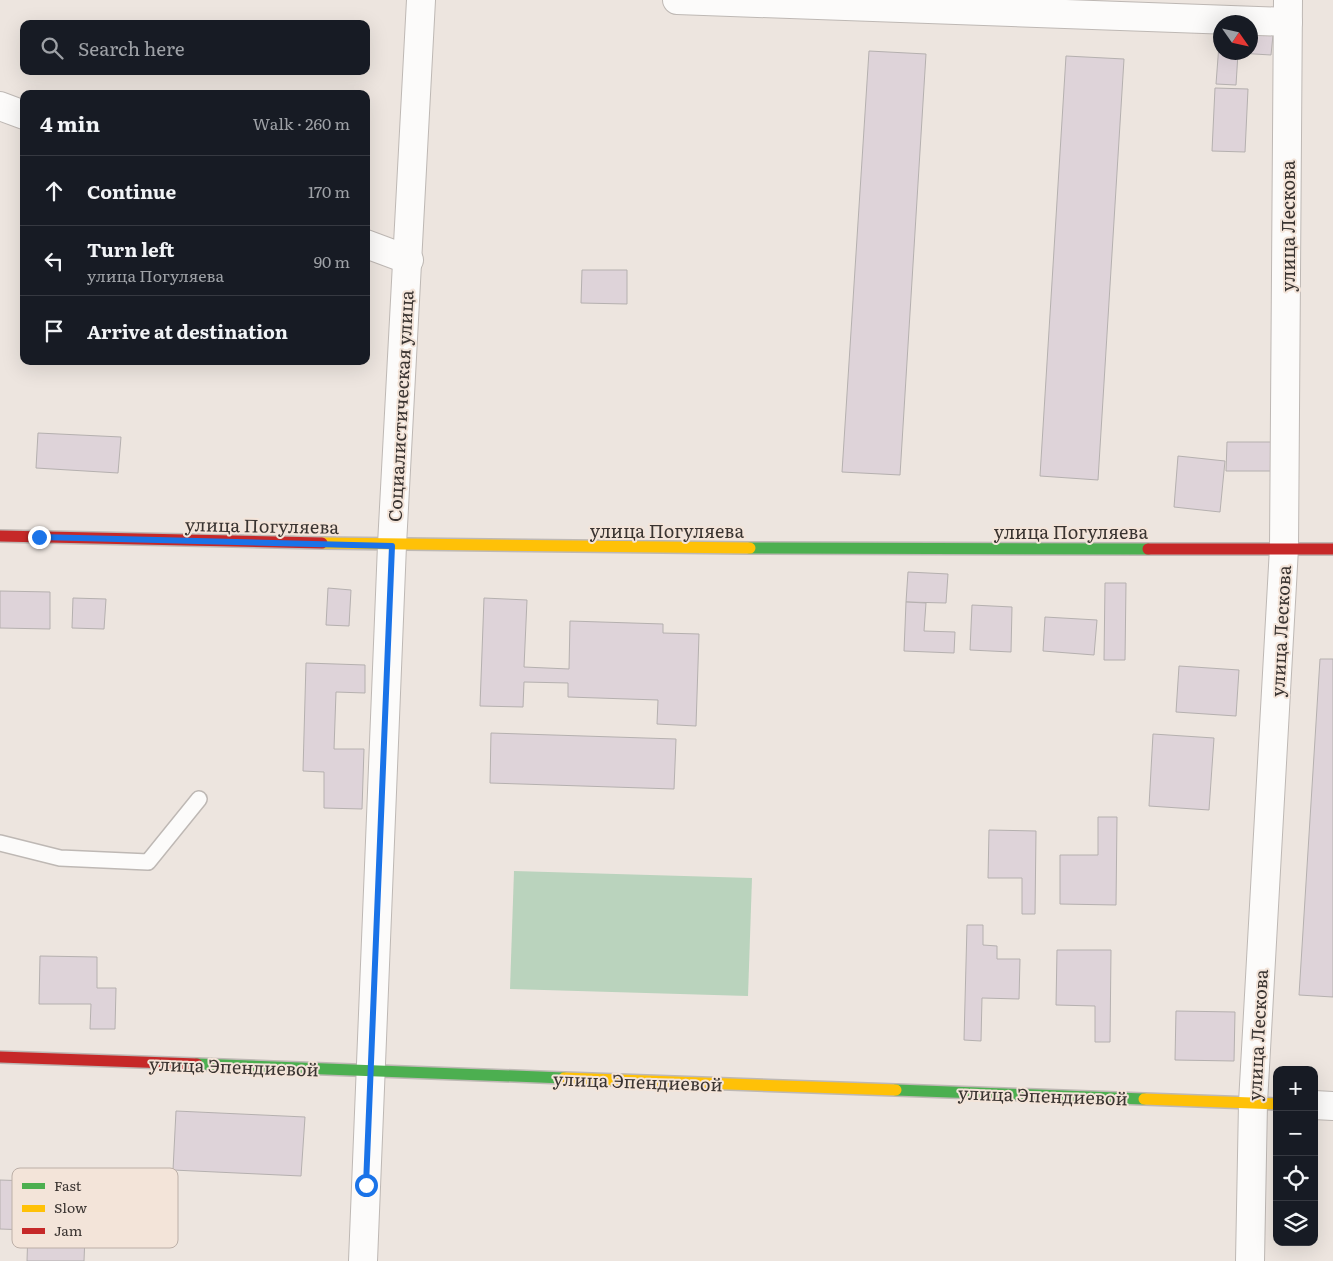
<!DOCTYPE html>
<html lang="en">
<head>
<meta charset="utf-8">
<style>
  :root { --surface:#171b24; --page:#20242c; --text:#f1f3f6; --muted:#9ea1a6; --line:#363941 }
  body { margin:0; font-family:Literata,serif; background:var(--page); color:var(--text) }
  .controls { position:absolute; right:15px; bottom:15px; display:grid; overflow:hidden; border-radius:10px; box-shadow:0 5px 20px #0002 }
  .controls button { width:45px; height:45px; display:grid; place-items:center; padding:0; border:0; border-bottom:1px solid var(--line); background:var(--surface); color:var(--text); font:25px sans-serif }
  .compass { position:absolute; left:1213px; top:15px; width:45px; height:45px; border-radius:50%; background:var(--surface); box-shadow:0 5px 20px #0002; rotate:124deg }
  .stop { position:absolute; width:15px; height:15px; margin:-11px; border:4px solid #1a73e8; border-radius:50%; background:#fff }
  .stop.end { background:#1a73e8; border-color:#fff; box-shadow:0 1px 5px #0008 }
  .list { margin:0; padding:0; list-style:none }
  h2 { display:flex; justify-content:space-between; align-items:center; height:65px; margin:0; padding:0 20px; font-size:21px }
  h2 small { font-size:16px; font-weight:400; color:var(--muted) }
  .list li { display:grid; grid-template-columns:32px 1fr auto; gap:15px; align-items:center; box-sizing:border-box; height:70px; padding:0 20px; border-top:1px solid var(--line) }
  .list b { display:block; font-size:19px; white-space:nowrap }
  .list p { margin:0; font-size:16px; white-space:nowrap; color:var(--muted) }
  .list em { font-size:16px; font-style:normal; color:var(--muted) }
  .icon { flex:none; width:28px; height:28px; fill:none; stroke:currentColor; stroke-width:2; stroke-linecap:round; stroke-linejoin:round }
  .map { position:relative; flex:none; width:1333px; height:1261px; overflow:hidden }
  .search { position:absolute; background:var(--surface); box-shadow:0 5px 20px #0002; left:20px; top:20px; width:350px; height:55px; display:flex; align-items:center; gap:12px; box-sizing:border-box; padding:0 18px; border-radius:10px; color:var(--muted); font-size:19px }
  .panel { position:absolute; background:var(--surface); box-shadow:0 5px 20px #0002; left:20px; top:90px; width:350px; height:275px; border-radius:10px }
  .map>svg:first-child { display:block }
  .green { fill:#bad3bd }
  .building { fill:#ded3d9; stroke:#b5b0af }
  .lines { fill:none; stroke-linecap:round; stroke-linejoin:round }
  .lane-casing { stroke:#beb8b4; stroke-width:18 }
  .street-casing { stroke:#beb8b4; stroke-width:30 }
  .fast-casing { stroke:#beb8b4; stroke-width:14 }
  .slow-casing { stroke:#beb8b4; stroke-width:14 }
  .jam-casing { stroke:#beb8b4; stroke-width:14 }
  .lane { stroke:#fcfbfa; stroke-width:15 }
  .street { stroke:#fcfbfa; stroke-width:28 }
  .fast { stroke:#4caf50; stroke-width:11 }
  .slow { stroke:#ffc107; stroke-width:11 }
  .jam { stroke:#c62828; stroke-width:11 }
  .route { stroke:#1a73e8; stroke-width:6 }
  .labels { text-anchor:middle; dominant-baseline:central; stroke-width:4; stroke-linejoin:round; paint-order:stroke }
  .street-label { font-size:18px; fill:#3a3431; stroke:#f3e4d9 }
  .key { fill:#f3e4d9; stroke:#bcafa7; stroke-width:1 }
  .key-label { font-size:14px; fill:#3a3431 }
</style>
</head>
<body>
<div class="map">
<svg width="1333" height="1261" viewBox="0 0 1333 1261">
  <rect width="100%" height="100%" fill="#ede5df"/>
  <!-- green -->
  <path class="green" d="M514,871L752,878L748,996L510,989Z"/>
  <!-- building -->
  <g class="building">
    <path d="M1220,31V52H1250V33L1273,35L1271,55L1238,53L1236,85L1216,84Z"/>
    <path d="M869,51L926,54L900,475L842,472Z"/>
    <path d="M1066,56L1124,59L1098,480L1040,476Z"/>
    <path d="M1215,88L1248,89L1245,152L1212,151Z"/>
    <path d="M582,270H627V304L581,303Z"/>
    <path d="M38,433L121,437L118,473L36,468Z"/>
    <path d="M1227,442H1274V471H1226Z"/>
    <path d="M1178,456L1225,461L1220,512L1174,507Z"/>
    <path d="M908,572L948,574L946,603L906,602Z"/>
    <path d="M1105,583H1126L1125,660H1104Z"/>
    <path d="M328,588L351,590L349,626L326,625Z"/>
    <path d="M0,591L50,592V629L0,628Z"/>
    <path d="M73,598L106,599L104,629L72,628Z"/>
    <path d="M484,598L527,600L524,667L569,669L570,621L663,624V633L699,634L696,726L657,724L658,700L568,697V683L524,682L523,707L480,706Z"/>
    <path d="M906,602L926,603L924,631L955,632L954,653L904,651Z"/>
    <path d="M972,605L1012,607L1011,652L970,650Z"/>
    <path d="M1045,617L1097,620L1094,655L1043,651Z"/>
    <path d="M1320,659H1333V997L1299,995Z"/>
    <path d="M306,663L365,665V693L336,692L334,749H364L362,809L324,808V772L303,771Z"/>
    <path d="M1179,666L1239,670L1236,716L1176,712Z"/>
    <path d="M491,733L676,739L674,789L490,783Z"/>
    <path d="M1153,734L1214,738L1209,810L1149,806Z"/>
    <path d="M1098,817H1117L1116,905L1060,904V855H1098Z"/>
    <path d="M989,830L1036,831L1035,914H1022V878H988Z"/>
    <path d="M967,925H983V945L997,946V959H1020L1019,999L982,998L981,1041L964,1040Z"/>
    <path d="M1057,950H1111L1110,1042H1095V1006L1056,1005Z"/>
    <path d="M40,956L97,957V988H116L115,1029H90L91,1004H39Z"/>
    <path d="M1176,1011L1235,1012L1234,1061L1175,1060Z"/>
    <path d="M176,1111L305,1117L301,1176L173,1170Z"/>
    <path d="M0,1180L87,1183L84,1261H27L28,1230L0,1229Z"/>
  </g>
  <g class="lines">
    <!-- lane casing -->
    <g class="lane-casing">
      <path id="lane" d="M0,843L60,858L148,862L199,799"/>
    </g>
    <!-- street casing -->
    <g class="street-casing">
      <g id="street">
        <path d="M677,0L1288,22"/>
        <path d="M0,106L24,115"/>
        <path d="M366,244L409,260"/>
        <path d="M1314,1105L1333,1106"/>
        <path d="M363,1261L392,545L421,0"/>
        <path d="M1250,1261L1253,1103L1284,548L1288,0"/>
      </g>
    </g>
    <!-- fast casing -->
    <g class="fast-casing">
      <g id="fast">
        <path d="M750,548L1148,549"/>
        <path d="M197,1064L564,1078"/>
        <path d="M896,1090L1144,1099"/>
      </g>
    </g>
    <!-- slow casing -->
    <g class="slow-casing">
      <g id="slow">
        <path d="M322,543L750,548"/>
        <path d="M564,1078L896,1090"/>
        <path d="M1144,1099L1277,1104"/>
      </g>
    </g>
    <!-- jam casing -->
    <g class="jam-casing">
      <g id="jam">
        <path d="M0,536L322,543"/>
        <path d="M1148,549H1333"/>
        <path d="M0,1057L197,1064"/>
      </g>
    </g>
    <!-- lane -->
    <use href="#lane" class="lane"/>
    <!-- street -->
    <use href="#street" class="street"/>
    <!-- fast -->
    <use href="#fast" class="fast"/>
    <!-- slow -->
    <use href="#slow" class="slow"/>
    <!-- jam -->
    <use href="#jam" class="jam"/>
  </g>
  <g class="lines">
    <!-- route -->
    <path class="route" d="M39,537L392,546L366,1185"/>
  </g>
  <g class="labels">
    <!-- street labels -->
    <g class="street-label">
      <text transform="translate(1287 226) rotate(-90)">улица Лескова</text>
      <text transform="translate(400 406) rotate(-87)">Социалистическая улица</text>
      <text transform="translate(262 525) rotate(1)">улица Погуляева</text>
      <text x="667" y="530">улица Погуляева</text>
      <text x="1071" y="531">улица Погуляева</text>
      <text transform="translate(1280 631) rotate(-87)">улица Лескова</text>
      <text transform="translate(1257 1035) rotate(-87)">улица Лескова</text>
      <text transform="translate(234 1066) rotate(2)">улица Эпендиевой</text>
      <text transform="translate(638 1081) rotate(2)">улица Эпендиевой</text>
      <text transform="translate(1043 1095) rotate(2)">улица Эпендиевой</text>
    </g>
  </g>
  <!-- legend -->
  <rect x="12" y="1168" width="166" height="80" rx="8" class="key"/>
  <rect x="22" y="1183" width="23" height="6" fill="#4caf50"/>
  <rect x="22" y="1205" width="23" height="7" fill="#ffc107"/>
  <rect x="22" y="1228" width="23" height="6" fill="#c62828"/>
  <g class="key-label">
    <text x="54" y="1191">Fast</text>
    <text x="54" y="1213">Slow</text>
    <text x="54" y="1236">Jam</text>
  </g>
</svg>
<div class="controls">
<button>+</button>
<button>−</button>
<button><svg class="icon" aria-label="locate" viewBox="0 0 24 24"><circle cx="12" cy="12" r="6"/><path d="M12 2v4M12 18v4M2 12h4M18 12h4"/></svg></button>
<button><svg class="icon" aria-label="layers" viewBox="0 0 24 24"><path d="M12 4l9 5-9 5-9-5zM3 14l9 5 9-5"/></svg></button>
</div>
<svg class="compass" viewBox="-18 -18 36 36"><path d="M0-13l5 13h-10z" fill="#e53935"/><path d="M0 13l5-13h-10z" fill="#9ea1a6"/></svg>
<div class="stop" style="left:366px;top:1185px"></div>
<div class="stop end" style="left:39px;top:537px"></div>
<div class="search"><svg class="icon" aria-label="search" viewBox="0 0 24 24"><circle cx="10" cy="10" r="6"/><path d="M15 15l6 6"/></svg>Search here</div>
<section class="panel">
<h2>4 min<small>Walk · 260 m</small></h2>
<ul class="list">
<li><svg class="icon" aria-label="ahead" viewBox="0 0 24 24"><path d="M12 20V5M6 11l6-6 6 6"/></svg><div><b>Continue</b></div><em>170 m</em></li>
<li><svg class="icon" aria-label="left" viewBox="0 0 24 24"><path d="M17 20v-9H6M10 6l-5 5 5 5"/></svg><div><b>Turn left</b><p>улица Погуляева</p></div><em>90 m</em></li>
<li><svg class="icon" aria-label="arrive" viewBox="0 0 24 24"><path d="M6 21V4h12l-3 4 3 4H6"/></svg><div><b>Arrive at destination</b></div></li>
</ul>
</section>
</div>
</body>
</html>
